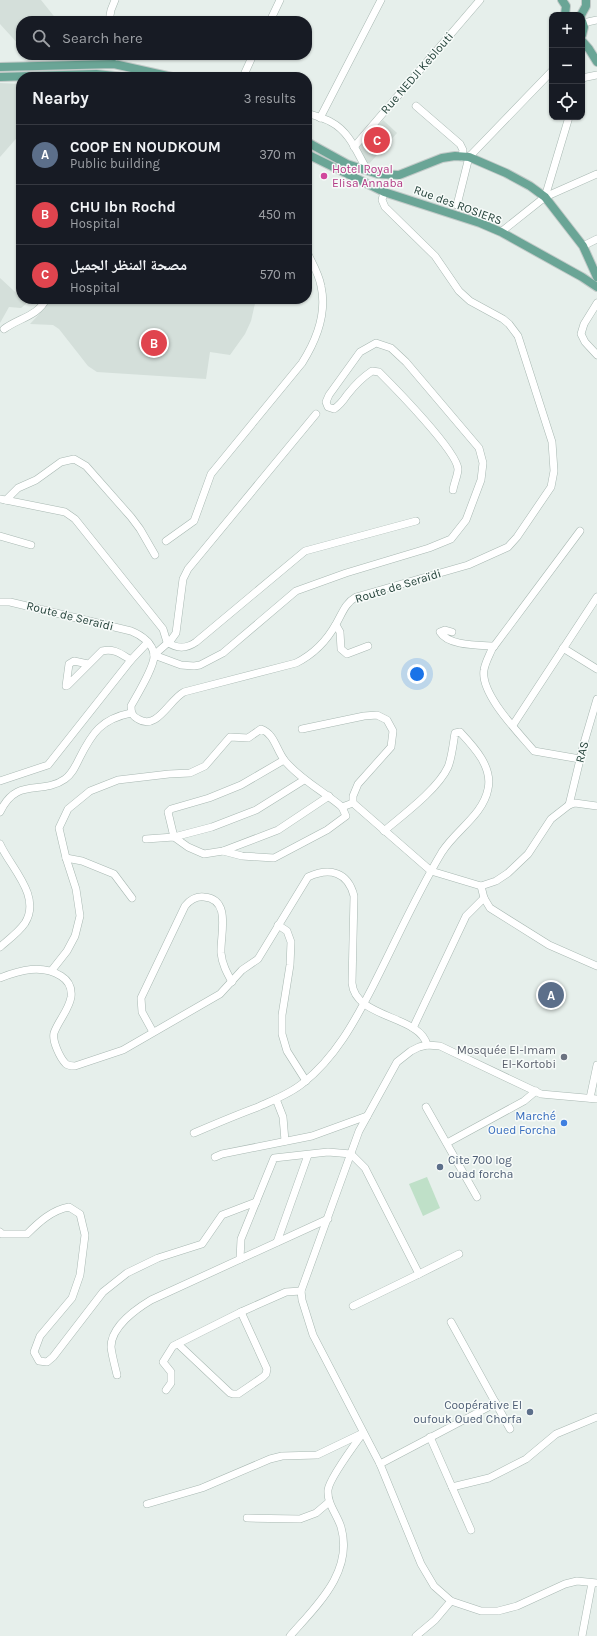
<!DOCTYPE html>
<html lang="en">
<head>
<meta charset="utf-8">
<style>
  :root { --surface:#171b24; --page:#242831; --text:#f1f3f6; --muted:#9ea1a6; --line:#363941; --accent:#db2777 }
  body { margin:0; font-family:Karla,"Noto Naskh Arabic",sans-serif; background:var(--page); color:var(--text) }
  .controls { position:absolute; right:12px; top:12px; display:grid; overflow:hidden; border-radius:8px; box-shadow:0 1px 3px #0004 }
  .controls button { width:36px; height:36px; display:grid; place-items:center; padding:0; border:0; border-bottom:1px solid var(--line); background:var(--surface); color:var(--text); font:20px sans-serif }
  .you { position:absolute; left:417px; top:674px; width:14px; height:14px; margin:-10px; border:3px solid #fff; border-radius:50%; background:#1a73e8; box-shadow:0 0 0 6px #1a73e833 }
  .badge { display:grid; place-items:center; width:26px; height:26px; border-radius:50%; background:var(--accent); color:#fff; font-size:13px; font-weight:700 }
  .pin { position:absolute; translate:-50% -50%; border:2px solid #fff; box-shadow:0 1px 4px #0006 }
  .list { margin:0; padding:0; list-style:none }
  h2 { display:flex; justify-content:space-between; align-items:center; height:52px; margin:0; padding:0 16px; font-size:17px }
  h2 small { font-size:13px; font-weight:400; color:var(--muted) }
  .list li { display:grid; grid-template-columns:26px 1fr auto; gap:12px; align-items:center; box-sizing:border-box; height:60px; padding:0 16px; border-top:1px solid var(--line) }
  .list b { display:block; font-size:15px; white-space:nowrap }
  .list p { margin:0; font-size:13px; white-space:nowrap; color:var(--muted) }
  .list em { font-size:13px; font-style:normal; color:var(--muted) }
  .icon { flex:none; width:22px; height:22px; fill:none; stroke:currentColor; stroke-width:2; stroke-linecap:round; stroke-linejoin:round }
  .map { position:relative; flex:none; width:597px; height:1636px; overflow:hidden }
  .search { position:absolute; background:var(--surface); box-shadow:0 1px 3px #0004; left:16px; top:16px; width:296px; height:44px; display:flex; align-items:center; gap:10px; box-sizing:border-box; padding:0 14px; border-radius:16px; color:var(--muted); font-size:15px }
  .panel { position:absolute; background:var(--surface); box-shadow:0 1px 3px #0004; left:16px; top:72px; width:296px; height:232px; border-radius:16px }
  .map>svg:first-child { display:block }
  .built { fill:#d4dfda }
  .green { fill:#bfe0c8 }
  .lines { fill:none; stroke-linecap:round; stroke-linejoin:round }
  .minor-casing { stroke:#a8b8b2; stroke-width:8 }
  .major-casing { stroke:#c2cac8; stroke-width:10 }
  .minor { stroke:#fff; stroke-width:7 }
  .major { stroke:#6aa596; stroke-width:8 }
  .hotel-dot { fill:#d1479c; stroke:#f7fbf9; stroke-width:1.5 }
  .worship-dot { fill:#6b7280; stroke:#f7fbf9; stroke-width:1.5 }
  .shop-dot { fill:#3f7fe0; stroke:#f7fbf9; stroke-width:1.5 }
  .service-dot { fill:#5c6f8a; stroke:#f7fbf9; stroke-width:1.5 }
  .labels { text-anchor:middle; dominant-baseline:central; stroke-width:3; stroke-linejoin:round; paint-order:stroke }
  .street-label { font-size:12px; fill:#24423a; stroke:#f7fbf9 }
  .hotel-label { font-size:12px; fill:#b23c85; stroke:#f7fbf9; text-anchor:start }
  .worship-label { font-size:12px; fill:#5b616d; stroke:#f7fbf9; text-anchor:end }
  .shop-label { font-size:12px; fill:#366cbe; stroke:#f7fbf9; text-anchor:end }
  .service-label { font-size:12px; fill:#4e5e75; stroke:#f7fbf9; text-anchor:start }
</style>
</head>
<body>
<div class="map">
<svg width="597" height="1636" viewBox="0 0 597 1636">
  <rect width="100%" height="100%" fill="#e6efeb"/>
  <!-- built -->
  <g class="built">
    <path d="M0,0H41L57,20L21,21V47L0,24Z"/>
    <path d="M0,83L21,84V133L0,157Z"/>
    <path d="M383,120L397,133L368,165L358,148Z"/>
    <path d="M0,278L27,303L21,308L9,307L0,323Z"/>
    <path d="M49,299H256L251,321L245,334L230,355L210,352L206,379L97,372L88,366L59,329L53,325L30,324L44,309Z"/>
  </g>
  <!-- green -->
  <path class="green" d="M427,1177L440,1208L423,1216L409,1184Z"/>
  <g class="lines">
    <!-- minor casing -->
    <g class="minor-casing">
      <g id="minor">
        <path d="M109,21L111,10L115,0"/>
        <path d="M270,21L280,0"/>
        <path d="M583,23L597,20"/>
        <path d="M113,55L114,64"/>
        <path d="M243,77L253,55"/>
        <path d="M582,78L597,75"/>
        <path d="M416,106L460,144L463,150L462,157"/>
        <path d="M307,113C315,116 324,118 331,122C350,132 357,153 367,170"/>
        <path d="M320,118L381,0"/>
        <path d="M354,147L480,0"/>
        <path d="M545,197L569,117"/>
        <path d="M457,205L469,157L552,71"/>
        <path d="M501,232L545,197L597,174"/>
        <path d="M583,246L597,239"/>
        <path d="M597,303L584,324L581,334L585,342L597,355"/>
        <path d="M4,329C19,318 38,316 46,299"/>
        <path d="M316,414L188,569L183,579L176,633L171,640L154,655L181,665L194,666L200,665L223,653L296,591L346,573L429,548L451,539L466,520L481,480L483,463L479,448L406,362L391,348L376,343L360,352L329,395L326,402L328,407L334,409C340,405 343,401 347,395C354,386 363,377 372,371L379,372C394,387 457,451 458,469C458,475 454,483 453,490"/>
        <path d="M0,499L65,512L75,519L163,629L167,642C177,649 186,649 196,642L305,551L416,521"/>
        <path d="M6,500L18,488L36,480L61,462L74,459L86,466L131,517L140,529L155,555"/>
        <path d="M580,531L492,649C489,656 485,663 484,670C480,694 519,733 534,751L580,759"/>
        <path d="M0,536L31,545"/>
        <path d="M166,541L194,521L211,474L302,363C316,341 327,313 321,286C319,274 312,263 307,252"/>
        <path d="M0,602H10L131,631C141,635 153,643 154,655C155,666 137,695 131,706C131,712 132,716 138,719C157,731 169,700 184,692L296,663C314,654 326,642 336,624C342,614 345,603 356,597L468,565L508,547L517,537L551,487L554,471L552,442L518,336L509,324L503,319L470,301L459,291L435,256L385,207L382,200L384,192"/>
        <path d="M336,625L340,632L341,649L347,654L368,646"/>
        <path d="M452,632L445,630L440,632C448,646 479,645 494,646"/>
        <path d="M563,648L597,669"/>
        <path d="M88,664L74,661L69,664L66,686L68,685L102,651C114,648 121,654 131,660"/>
        <path d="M513,725L597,597"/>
        <path d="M302,729L364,716L377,715L387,720L393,731L391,747L358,784L353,796V803L431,871L481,886L496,881L508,873L528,854L551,819L569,805L575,803L597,806"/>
        <path d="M284,760L241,785L209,798L171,809L168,812L174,837L212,827L256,810L304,780"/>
        <path d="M0,781L48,765L131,660L148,642"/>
        <path d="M569,805L584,743L597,699"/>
        <path d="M0,812C17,776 41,796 65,779C72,774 75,767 79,759C92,733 101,719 131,713"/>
        <path d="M146,839L174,837L188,847L204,854L223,851L278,830L329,796"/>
        <path d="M0,844C10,867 42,896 25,923C19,932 8,940 0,947"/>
        <path d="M223,851L242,856L274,858L327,830L346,816L342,807"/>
        <path d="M66,858L82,861L114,874L132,898"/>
        <path d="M481,886L484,898L490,908L549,945L597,966"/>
        <path d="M278,925L287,931L291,942L290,965L282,1015V1034L287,1051L306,1081"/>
        <path d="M52,970L67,951L75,936L80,916L76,889L66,858L59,828L68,809L90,791L118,780L169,774L190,773L205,766L230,737L248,738L261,729C275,734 276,750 285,761C301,780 323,791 342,807L353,803"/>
        <path d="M0,978C20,970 42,964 61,976C69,981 72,989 71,997C69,1010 58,1021 54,1033C52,1041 60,1058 66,1064C69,1066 71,1066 75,1066L123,1050L220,994L242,970L258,959L308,877C330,867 348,872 354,896L352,983C355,1019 420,1015 427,1045"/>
        <path d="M413,1028L466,916L484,898"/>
        <path d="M153,1032L142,1012L141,998L185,906C190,900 196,896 204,897C232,899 220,935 221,953C222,964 227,973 232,982"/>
        <path d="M590,1098L597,1065"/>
        <path d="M276,1099L283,1117L285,1141"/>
        <path d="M597,1099L541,1094L440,1046L427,1045L419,1047L411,1051L397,1062L359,1131L301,1291L302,1300L313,1335L380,1464L421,1564L434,1586L451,1601L481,1611H498L517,1606L565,1584L577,1581L597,1583"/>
        <path d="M426,1107L477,1197"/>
        <path d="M194,1133C215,1124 236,1115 258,1107C273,1100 290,1094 303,1083C335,1058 355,1021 373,986C396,941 416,895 442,852C456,830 483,815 488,789C493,767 474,747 460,732L455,733C453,744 452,757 448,767C438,789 403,815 384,831"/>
        <path d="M447,1143L524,1101L536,1091"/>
        <path d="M215,1157L222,1154L312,1136L367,1116"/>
        <path d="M0,1232L2,1234H27C39,1222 52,1210 69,1207L80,1214L85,1235L80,1275L72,1298L40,1336L34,1352L39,1361L47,1362L53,1357L103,1292L127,1273L158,1258L202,1244L222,1215L256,1202"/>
        <path d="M277,1242L308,1155"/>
        <path d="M240,1259L241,1239L274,1158L328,1152L351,1154L365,1168L419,1274L353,1306"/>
        <path d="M419,1274L459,1254"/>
        <path d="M451,1322L510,1429"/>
        <path d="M178,1344L230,1393L233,1394H238L263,1377L266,1374L267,1369L241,1312"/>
        <path d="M117,1375C115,1366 112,1356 111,1347C111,1327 136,1309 151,1300L328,1219"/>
        <path d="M166,1390L171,1383V1372L163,1362L173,1346L241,1312L286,1292L301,1291"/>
        <path d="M430,1437L471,1530"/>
        <path d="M380,1464L496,1403"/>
        <path d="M452,1487L489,1478L526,1459L556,1434L597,1417"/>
        <path d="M147,1504L202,1488L270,1459L282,1456L317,1455L363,1433"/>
        <path d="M247,1518L300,1519L316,1513L329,1502"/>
        <path d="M290,1636C316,1606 354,1572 341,1527C337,1514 327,1504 328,1490C329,1479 355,1444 363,1433"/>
        <path d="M416,1636L435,1620L451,1601"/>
        <path d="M582,1636L592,1583"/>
      </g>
    </g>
    <!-- major casing -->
    <g class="major-casing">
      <g id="major">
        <path d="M562,0L566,6L565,15"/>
        <path d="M581,15L586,6V0"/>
        <path d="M582,21L584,27L582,35"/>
        <path d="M582,41L589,49L597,62"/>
        <path d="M0,67L114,64L172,77"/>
        <path d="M0,77L96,74L124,77"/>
        <path d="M307,142L347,164L378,174L399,175L442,158L455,156L469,157L506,173L530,186L545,197L583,246L597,277"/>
        <path d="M307,154L384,192L480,223L501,232L582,277L597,287"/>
      </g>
    </g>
    <!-- minor -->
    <use href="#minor" class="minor"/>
    <!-- major -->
    <use href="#major" class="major"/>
  </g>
  <!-- markers -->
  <circle class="hotel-dot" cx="324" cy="176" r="4"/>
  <circle class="worship-dot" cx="564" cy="1057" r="4"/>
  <circle class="shop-dot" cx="564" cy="1123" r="4"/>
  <g class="service-dot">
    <circle cx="440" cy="1167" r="4"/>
    <circle cx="530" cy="1412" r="4"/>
  </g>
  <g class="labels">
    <!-- street labels -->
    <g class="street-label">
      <text transform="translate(417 73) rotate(-49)">Rue NEDJI Keblouti</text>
      <text transform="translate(458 205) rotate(20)">Rue des ROSIERS</text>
      <text transform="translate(398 586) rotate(-17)">Route de Seraïdi</text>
      <text transform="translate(70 616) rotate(14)">Route de Seraïdi</text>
      <text transform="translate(582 752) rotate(-76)">RAS</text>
    </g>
    <!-- hotel labels -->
    <g class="hotel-label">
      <text x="332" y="169">Hotel Royal<tspan x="332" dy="14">Elisa Annaba</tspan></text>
    </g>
    <!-- worship labels -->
    <g class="worship-label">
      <text x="556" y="1050">Mosquée El-Imam<tspan x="556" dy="14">El-Kortobi</tspan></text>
    </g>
    <!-- shop labels -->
    <g class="shop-label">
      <text x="556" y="1116">Marché<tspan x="556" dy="14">Oued Forcha</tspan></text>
    </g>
    <!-- service labels -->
    <g class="service-label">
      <text x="448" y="1160">Cite 700 log<tspan x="448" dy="14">ouad forcha</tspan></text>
      <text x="522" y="1405" text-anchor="end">Coopérative El<tspan x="522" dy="14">oufouk Oued Chorfa</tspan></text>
    </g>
  </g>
</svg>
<div class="controls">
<button>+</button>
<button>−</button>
<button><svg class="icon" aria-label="locate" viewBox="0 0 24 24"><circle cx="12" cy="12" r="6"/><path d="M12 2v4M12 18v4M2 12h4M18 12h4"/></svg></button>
</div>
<div class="you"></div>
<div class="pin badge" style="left:551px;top:995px;background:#5c6f8a">A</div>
<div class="pin badge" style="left:154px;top:343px;background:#e0444e">B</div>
<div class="pin badge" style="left:377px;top:140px;background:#e0444e">C</div>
<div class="search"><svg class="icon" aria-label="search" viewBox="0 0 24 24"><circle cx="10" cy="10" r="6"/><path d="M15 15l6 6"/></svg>Search here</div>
<section class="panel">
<h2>Nearby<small>3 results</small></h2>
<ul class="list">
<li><span class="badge" style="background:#5c6f8a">A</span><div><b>COOP EN NOUDKOUM</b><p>Public building</p></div><em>370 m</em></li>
<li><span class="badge" style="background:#e0444e">B</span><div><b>CHU Ibn Rochd</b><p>Hospital</p></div><em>450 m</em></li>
<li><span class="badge" style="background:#e0444e">C</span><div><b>مصحة المنظر الجميل</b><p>Hospital</p></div><em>570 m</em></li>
</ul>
</section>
</div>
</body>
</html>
